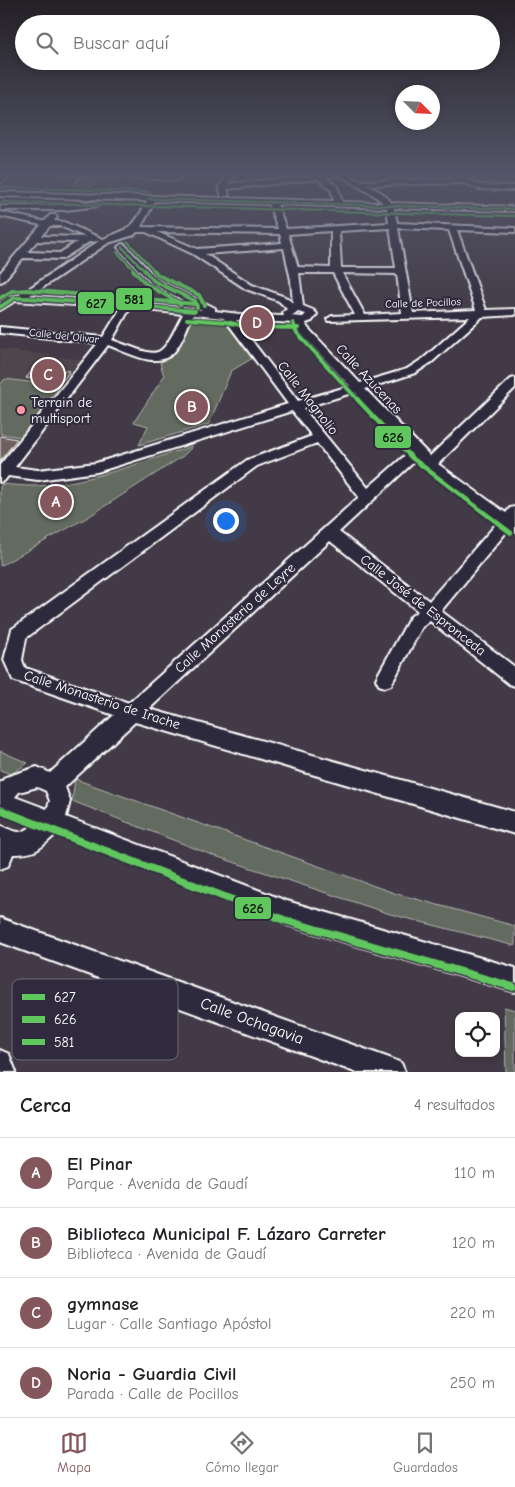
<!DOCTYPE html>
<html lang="es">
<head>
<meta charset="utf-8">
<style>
  :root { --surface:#fff; --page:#f2f2f2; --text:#202124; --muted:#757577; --line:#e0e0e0; --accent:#84575d }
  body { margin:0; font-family:"Comic Neue",sans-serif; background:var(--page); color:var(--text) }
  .controls { position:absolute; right:15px; bottom:15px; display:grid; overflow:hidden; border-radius:10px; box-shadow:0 2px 8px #0003 }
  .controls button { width:45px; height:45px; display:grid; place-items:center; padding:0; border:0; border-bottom:1px solid var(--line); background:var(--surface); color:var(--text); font:25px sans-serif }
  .compass { position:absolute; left:395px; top:85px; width:45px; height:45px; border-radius:50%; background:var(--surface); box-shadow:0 2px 8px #0003; rotate:114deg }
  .you { position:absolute; left:225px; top:520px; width:18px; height:18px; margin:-12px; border:4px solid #fff; border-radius:50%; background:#1a73e8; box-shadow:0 0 0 8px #1a73e833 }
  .badge { display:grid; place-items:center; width:32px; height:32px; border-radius:50%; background:var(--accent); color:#fff; font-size:16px; font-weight:700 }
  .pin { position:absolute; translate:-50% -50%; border:2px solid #fff; box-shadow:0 1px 5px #0006 }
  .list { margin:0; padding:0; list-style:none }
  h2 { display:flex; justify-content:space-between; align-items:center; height:65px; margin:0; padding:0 20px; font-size:21px }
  h2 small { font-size:16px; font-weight:400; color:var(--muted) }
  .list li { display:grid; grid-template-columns:32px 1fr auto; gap:15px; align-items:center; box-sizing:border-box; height:70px; padding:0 20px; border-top:1px solid var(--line) }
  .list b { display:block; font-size:19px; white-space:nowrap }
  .list p { margin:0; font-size:16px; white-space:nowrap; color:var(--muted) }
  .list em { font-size:16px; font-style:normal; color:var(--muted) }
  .icon { flex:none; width:28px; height:28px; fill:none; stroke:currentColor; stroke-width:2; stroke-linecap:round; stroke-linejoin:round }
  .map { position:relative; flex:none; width:515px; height:1072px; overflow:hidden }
  .search { position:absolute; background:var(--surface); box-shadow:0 2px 8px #0003; left:15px; right:15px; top:15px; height:55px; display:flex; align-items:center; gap:12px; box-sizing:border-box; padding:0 18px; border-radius:28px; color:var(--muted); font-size:19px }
  .sheet { height:345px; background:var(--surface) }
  nav { display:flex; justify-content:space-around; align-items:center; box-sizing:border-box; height:70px; border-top:1px solid var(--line); background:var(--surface); font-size:14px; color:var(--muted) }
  nav a { display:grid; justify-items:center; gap:2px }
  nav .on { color:var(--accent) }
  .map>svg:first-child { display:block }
  .built { fill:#4f454d }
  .green { fill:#636b5f; stroke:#b1b5af }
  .building { fill:#6e605c; stroke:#fff }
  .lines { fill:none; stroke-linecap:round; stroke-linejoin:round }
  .minor-casing { stroke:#fff; stroke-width:4 }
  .minor { fill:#2f2a3d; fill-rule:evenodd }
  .bus-1-far1-casing { stroke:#2f2a3d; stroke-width:4.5 }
  .bus-1-casing { stroke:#2f2a3d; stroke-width:6 }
  .bus-2-far3-casing { stroke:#2f2a3d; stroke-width:4.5 }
  .bus-2-far2-casing { stroke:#2f2a3d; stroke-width:6 }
  .bus-2-far1-casing { stroke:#2f2a3d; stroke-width:8 }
  .bus-2-casing { stroke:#2f2a3d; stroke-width:11 }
  .bus-3-far1-casing { stroke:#2f2a3d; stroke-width:4.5 }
  .bus-3-casing { stroke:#2f2a3d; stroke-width:6 }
  .bus-1-far1 { stroke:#60c75e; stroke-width:2.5 }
  .bus-1 { stroke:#60c75e; stroke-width:4 }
  .bus-2-far3 { stroke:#60c75e; stroke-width:2.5 }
  .bus-2-far2 { stroke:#60c75e; stroke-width:4 }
  .bus-2-far1 { stroke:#60c75e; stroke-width:4.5 }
  .bus-2 { stroke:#60c75e; stroke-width:8 }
  .bus-3-far1 { stroke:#60c75e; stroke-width:2.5 }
  .bus-3 { stroke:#60c75e; stroke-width:4 }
  .poi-dot { fill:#ff9aa2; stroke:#2f2a3d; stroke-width:2 }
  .labels { text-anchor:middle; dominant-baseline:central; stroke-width:4; stroke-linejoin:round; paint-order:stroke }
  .far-street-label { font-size:11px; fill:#fff; stroke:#2f2a3d }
  .street-label { font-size:14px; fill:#fff; stroke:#2f2a3d }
  .poi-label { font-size:14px; fill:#fff; stroke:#2f2a3d; text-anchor:start }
  .near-street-label { font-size:16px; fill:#fff; stroke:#2f2a3d }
  .key { fill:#2f2a3d; stroke:#6d6a77; stroke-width:1 }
  .key-label { font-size:14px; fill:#fff }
  .line-badge { stroke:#2f2a3d; stroke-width:2 }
  .pale-badge-label { font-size:14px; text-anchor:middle; font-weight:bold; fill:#111 }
</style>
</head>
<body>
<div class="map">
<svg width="515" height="1072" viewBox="0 0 515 1072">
  <rect width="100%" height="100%" fill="#423a46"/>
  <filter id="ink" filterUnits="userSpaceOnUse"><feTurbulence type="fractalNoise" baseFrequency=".02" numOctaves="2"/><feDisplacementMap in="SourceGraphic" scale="10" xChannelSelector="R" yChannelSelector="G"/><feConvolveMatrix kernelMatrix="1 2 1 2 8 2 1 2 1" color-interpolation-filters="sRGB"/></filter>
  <g filter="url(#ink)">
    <!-- built -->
    <path class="built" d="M0,349L83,360L11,457L4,459H0Z"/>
    <!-- green -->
    <g class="green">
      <path d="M480,173H515V178L494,177L498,187L477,186L462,179L483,175Z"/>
      <path d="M191,315L221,317L253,358L231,371L209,424L139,445L148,426L134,422L164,376L160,363L173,355Z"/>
      <path d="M5,379L60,386L22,437L0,434V385Z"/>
      <path d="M193,446L183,456L88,517L0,566V487L2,484C12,485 23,486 33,486C84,485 144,461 193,446Z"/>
      <path d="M0,751L28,763L11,774L0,770Z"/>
      <path d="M75,779L394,893L515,926V946L390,914L212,855L72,801Z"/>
      <path d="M504,1007L515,1010V1072H506Z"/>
    </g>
    <!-- building -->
    <g class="building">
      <path d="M79,178H98L89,190H70Z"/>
      <path d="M35,367L70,371L63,380H58L57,382L26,378Z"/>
      <path d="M0,436L17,439L0,461Z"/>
    </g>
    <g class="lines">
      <!-- minor casing -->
      <g class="minor-casing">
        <g id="minor">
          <path d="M7,173H15L0,183V178Z"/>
          <path d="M60,173L177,176L181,178L177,180L64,175Z"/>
          <path d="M229,173H236L228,184L344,173L360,181L455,179L450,176L454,174L480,185L515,186V190L479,189L464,183L367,185L381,192L392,203L515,207V211L394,208L397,223L515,228V232L457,230L486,310L515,309V315L482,317L432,362L415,373L365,389L430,456L511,379L515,378V388L438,464L506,513L510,508L515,507V532L508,530L441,611L515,667V686L509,684L430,621L422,627L391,685L385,687L379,685L376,679L379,673L410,617L418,611L330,541L149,709L515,812V834L135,722L65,787L70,801L66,817L287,901L515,968V992L287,925L56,834C39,849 37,854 13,854L8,866L0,869V825C15,831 19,837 33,825L0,812V783L6,777L37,767L50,773L114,715L13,680L4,660L12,629L247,460L312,436L292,411L97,472L38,480L8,476L5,480L0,482V465L98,343L0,333V327L103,337L121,308L15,301L0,310V302L8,297L20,295L21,292L30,288L99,241L89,242L62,259L23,258L3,281L0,282V273L41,225L0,216V212L42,221H45L50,215H56L57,217L54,221L64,222L103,239C131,228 133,229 147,201L0,196V192L334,201L331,189L318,179L227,189L229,195L222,197L219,187ZM339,175L375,196L383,203L342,202L337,186L325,178ZM155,201L269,204L278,229L141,227ZM277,204L387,208L389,223L286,229ZM50,226H60L86,237L41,236ZM390,228L396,268H341L339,231ZM398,228L449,230L476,310L413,313ZM331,231V268L298,267L288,234ZM137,232H146L193,254L246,289L279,301L287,309L283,312L284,316L248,315L215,311V308L157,279L125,245L122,244L118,247L119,249L151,283L202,310L127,302L28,296L36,292L108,243L134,235ZM157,232L280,234L282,243L197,249ZM37,241L77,242L60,253L27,252ZM284,248L291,280L293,303L285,297L252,285L205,254ZM299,273H333L355,315L332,316L327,319L328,321L470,317L424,358L407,369L360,383L307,327L306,323L312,321L317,314L313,310L303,306ZM342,273L397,274L402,313L365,315ZM130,308L183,314C158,363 163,358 112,340ZM298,312L306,314L303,317L291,316ZM193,315L224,318L288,404L96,463L38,470L15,467L108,345C127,352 156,370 173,353C182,344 187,326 193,315ZM236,320L295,323L298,330L350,386L298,401ZM355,392L409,452L368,488L303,408ZM317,443L359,497L129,703L25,668L22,660L26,638L257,466ZM417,459L498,522L429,601L339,532ZM37,787L46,791L50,801L47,809L15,797L19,792Z"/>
          <path d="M95,202L99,204L98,206L66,210H0L1,206H66Z"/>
          <path d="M0,918L392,1059L401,1063L405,1072H355L0,942Z"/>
          <path d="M0,1050L9,1054L16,1072H0Z"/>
        </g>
      </g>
      <!-- minor -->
      <use href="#minor" class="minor"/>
      <!-- bus-1-far1 casing -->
      <g class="bus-1-far1-casing">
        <g id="bus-1-far1">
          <path d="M149,199L515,209"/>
          <path d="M122,247L145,271"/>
        </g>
      </g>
      <!-- bus-1 casing -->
      <g class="bus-1-casing">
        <g id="bus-1">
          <path d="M144,270L154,281L195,301L197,307"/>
          <path d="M0,307L14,298H26L195,311"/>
        </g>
      </g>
      <!-- bus-2-far3 casing -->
      <g class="bus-2-far3-casing">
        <g id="bus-2-far3">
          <path d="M0,202L515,216"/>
          <path d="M117,252L135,271"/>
        </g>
      </g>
      <!-- bus-2-far2 casing -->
      <g class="bus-2-far2-casing">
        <g id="bus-2-far2">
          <path d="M133,270L146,284L181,304"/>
          <path d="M187,319L226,322L249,327L298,328"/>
          <path d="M293,323L297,333L358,400"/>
        </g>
      </g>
      <!-- bus-2-far1 casing -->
      <g class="bus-2-far1-casing">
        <path id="bus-2-far1" d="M357,399L412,458L511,533"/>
      </g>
      <!-- bus-2 casing -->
      <g class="bus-2-casing">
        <path id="bus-2" d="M0,810L284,920L513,987"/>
      </g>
      <!-- bus-3-far1 casing -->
      <g class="bus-3-far1-casing">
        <g id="bus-3-far1">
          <path d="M0,187L149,192"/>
          <path d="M128,242L155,271"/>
        </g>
      </g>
      <!-- bus-3 casing -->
      <g class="bus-3-casing">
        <g id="bus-3">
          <path d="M154,270L158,275L199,295L204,305"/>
          <path d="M0,298L12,291L26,290L196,304"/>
        </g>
      </g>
      <!-- bus-1-far1 -->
      <use href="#bus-1-far1" class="bus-1-far1"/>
      <!-- bus-1 -->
      <use href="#bus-1" class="bus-1"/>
      <!-- bus-2-far3 -->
      <use href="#bus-2-far3" class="bus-2-far3"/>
      <!-- bus-2-far2 -->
      <use href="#bus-2-far2" class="bus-2-far2"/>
      <!-- bus-2-far1 -->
      <use href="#bus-2-far1" class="bus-2-far1"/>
      <!-- bus-2 -->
      <use href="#bus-2" class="bus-2"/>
      <!-- bus-3-far1 -->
      <use href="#bus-3-far1" class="bus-3-far1"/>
      <!-- bus-3 -->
      <use href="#bus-3" class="bus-3"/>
    </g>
  </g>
  <!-- sky -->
  <linearGradient id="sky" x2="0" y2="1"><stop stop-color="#242026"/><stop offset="0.54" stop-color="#545568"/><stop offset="1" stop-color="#545568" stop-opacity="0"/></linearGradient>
  <rect width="515" height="323" fill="url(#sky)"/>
  <!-- markers -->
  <circle class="poi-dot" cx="21" cy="410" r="5"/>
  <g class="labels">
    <!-- far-street labels -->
    <g class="far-street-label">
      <text transform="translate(423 303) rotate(-2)">Calle de Pocillos</text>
      <text transform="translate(64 336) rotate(6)">Calle del Olivar</text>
    </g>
    <!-- street labels -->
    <g class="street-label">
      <text transform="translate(369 379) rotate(47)">Calle Azucenas</text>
      <text transform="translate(308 398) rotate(52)">Calle Magnolio</text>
      <text transform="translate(423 605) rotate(38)">Calle José de Espronceda</text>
      <text transform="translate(235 618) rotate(-42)">Calle Monasterio de Leyre</text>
      <text transform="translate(102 700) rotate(18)">Calle Monasterio de Irache</text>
    </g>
    <!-- poi labels -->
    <g class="poi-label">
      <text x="31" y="402">Terrain de<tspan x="31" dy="16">multisport</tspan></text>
    </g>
    <!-- near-street labels -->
    <g class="near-street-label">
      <text transform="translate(252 1021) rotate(20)">Calle Ochagavia</text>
    </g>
  </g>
  <!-- legend -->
  <rect x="12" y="979" width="166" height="81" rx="8" class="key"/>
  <rect x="22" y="994" width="23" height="6" fill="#60c75e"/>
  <rect x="22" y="1016" width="23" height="7" fill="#60c75e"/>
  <rect x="22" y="1039" width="23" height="6" fill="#60c75e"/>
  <g class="key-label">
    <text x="54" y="1002">627</text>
    <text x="54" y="1024">626</text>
    <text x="54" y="1047">581</text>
  </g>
  <g class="line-badge">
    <rect x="115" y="287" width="38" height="24" rx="5" fill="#60c75e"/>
    <rect x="77" y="291" width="38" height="24" rx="5" fill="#60c75e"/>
    <rect x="374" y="425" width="38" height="24" rx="5" fill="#60c75e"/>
    <rect x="234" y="896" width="38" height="24" rx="5" fill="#60c75e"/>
  </g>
  <g class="pale-badge-label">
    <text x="134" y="304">581</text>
    <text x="96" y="308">627</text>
    <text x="393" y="442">626</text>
    <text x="253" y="913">626</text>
  </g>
</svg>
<div class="controls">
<button><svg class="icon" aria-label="locate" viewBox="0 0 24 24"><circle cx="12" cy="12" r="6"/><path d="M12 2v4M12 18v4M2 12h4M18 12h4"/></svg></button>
</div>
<svg class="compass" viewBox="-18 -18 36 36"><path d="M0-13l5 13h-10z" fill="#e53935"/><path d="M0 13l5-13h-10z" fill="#757577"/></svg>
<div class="you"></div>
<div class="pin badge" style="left:56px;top:502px">A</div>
<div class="pin badge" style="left:192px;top:407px">B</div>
<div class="pin badge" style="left:48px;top:375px">C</div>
<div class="pin badge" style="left:257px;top:323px">D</div>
<div class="search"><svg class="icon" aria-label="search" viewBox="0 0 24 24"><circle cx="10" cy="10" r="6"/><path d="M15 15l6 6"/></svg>Buscar aquí</div>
</div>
<section class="sheet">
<h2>Cerca<small>4 resultados</small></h2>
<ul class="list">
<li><span class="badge">A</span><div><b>El Pinar</b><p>Parque · Avenida de Gaudí</p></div><em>110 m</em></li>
<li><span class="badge">B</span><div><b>Biblioteca Municipal F. Lázaro Carreter</b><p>Biblioteca · Avenida de Gaudí</p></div><em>120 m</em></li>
<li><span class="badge">C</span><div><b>gymnase</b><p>Lugar · Calle Santiago Apóstol</p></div><em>220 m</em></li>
<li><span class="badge">D</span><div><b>Noria - Guardia Civil</b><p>Parada · Calle de Pocillos</p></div><em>250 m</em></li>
</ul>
</section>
<nav>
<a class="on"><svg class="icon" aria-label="map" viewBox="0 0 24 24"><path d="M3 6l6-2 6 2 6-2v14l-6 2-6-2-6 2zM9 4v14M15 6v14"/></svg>Mapa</a>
<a><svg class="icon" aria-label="directions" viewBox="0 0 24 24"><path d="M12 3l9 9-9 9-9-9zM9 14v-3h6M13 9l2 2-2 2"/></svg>Cómo llegar</a>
<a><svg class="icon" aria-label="saved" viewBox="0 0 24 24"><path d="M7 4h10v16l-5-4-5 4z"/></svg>Guardados</a>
</nav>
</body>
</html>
